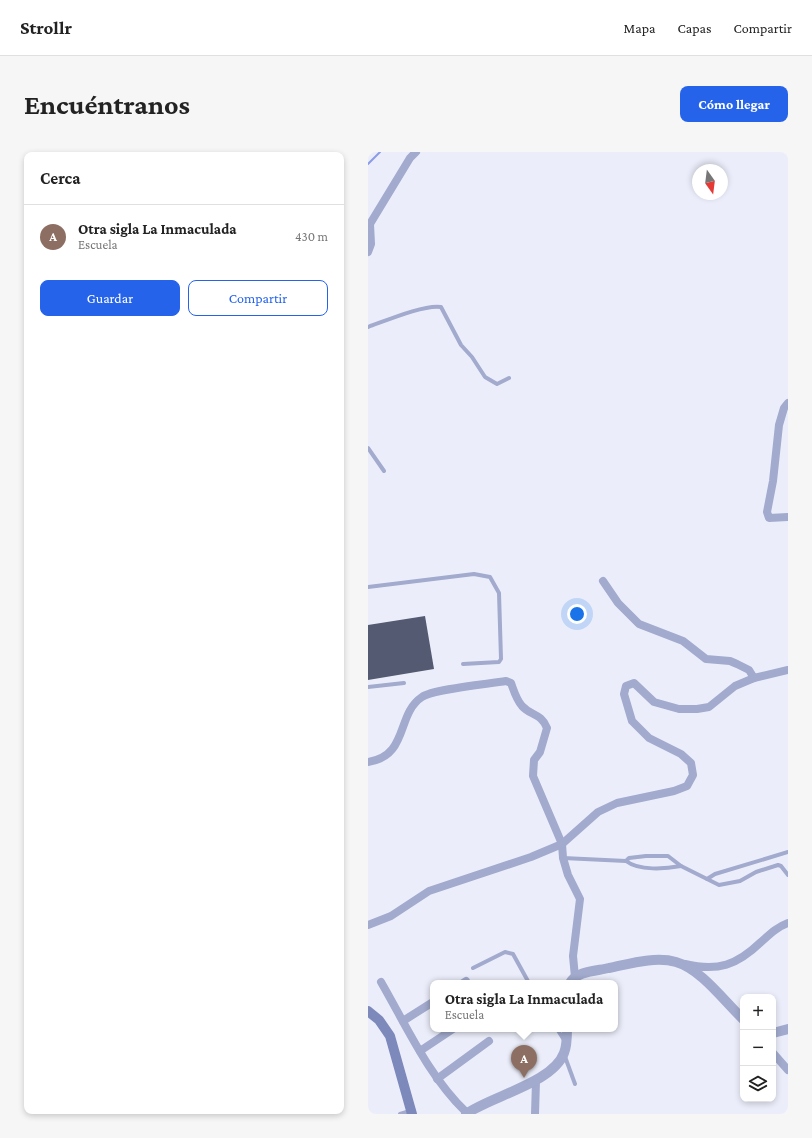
<!DOCTYPE html>
<html lang="es">
<head>
<meta charset="utf-8">
<style>
  :root { --surface:#fff; --page:#f6f6f6; --text:#222; --muted:#767676; --line:#e0e0e0; --accent:#2563eb }
  body { margin:0; font-family:"Crimson Pro",serif; background:var(--page); color:var(--text) }
  .controls { position:absolute; right:12px; bottom:12px; display:grid; overflow:hidden; border-radius:8px; box-shadow:0 2px 6px #0003 }
  .controls button { width:36px; height:36px; display:grid; place-items:center; padding:0; border:0; border-bottom:1px solid var(--line); background:var(--surface); color:var(--text); font:20px sans-serif }
  .compass { position:absolute; left:324px; top:12px; width:36px; height:36px; border-radius:50%; background:var(--surface); box-shadow:0 2px 6px #0003; rotate:166deg }
  .you { position:absolute; left:209px; top:462px; width:14px; height:14px; margin:-10px; border:3px solid #fff; border-radius:50%; background:#1a73e8; box-shadow:0 0 0 6px #1a73e833 }
  .badge { display:grid; place-items:center; width:26px; height:26px; border-radius:50%; background:var(--accent); color:#fff; font-size:13px; font-weight:700 }
  .pin { position:absolute; translate:-50% -33px; filter:drop-shadow(0 1px 2px #0008) }
  .pin::after { content:''; position:absolute; top:21px; width:14px; height:12px; background:inherit; clip-path:polygon(0 0,100% 0,50% 100%) }
  .popup { position:absolute; left:62px; top:828px; width:188px; height:52px; box-sizing:border-box; display:grid; place-content:center; border-radius:8px; background:var(--surface); filter:drop-shadow(0 1px 3px #0005); font-size:13px; white-space:nowrap; color:var(--muted) }
  .popup b { font-size:15px; color:var(--text) }
  .popup::after { content:''; position:absolute; left:50%; top:100%; margin-left:-8px; border:8px solid transparent; border-top-color:var(--surface) }
  .list { margin:0; padding:0; list-style:none }
  h2 { display:flex; justify-content:space-between; align-items:center; height:52px; margin:0; padding:0 16px; font-size:17px }
  h2 small { font-size:13px; font-weight:400; color:var(--muted) }
  .list li { display:grid; grid-template-columns:26px 1fr auto; gap:12px; align-items:center; box-sizing:border-box; height:64px; padding:0 16px; border-top:1px solid var(--line) }
  .list b { display:block; font-size:15px; white-space:nowrap }
  .list p { margin:0; font-size:13px; white-space:nowrap; color:var(--muted) }
  .list em { font-size:13px; font-style:normal; color:var(--muted) }
  .actions { display:flex; gap:8px; padding:12px 16px }
  .actions a { flex:1; padding:9px 0; border:1px solid var(--accent); border-radius:8px; text-align:center; font-size:14px; color:var(--accent) }
  .actions .main { background:var(--accent); color:#fff }
  .icon { flex:none; width:22px; height:22px; fill:none; stroke:currentColor; stroke-width:2; stroke-linecap:round; stroke-linejoin:round }
  .map { position:relative; flex:none; width:420px; height:962px; overflow:hidden; border-radius:8px }
  header { display:flex; align-items:center; gap:24px; box-sizing:border-box; height:56px; padding:0 20px; background:var(--surface); border-bottom:1px solid var(--line) }
  header strong { font-size:19px }
  nav { display:flex; gap:22px; margin-inline-start:auto; font-size:14px }
  .intro { display:flex; align-items:center; justify-content:space-between; box-sizing:border-box; height:96px; padding:0 24px }
  h1 { margin:0; font-size:28px }
  .button { padding:10px 18px; border-radius:8px; background:var(--accent); color:#fff; font-size:14px; font-weight:700 }
  main { display:flex; gap:24px; padding:0 24px }
  aside { flex:1; background:var(--surface); border-radius:8px; box-shadow:0 2px 6px #0003 }
  .map>svg:first-child { display:block }
  .lines { fill:none; stroke-linecap:round; stroke-linejoin:round }
  .stream { stroke:#8b9be6; stroke-width:2 }
  .building { fill:#545a72 }
  .service { stroke:#a2aacd; stroke-width:4 }
  .minor { stroke:#a2aacd; stroke-width:8 }
  .tertiary { stroke:#a2aacd; stroke-width:10 }
  .secondary { stroke:#7d89bb; stroke-width:10 }
</style>
</head>
<body>
<header>
<strong>Strollr</strong>
<nav><a>Mapa</a><a>Capas</a><a>Compartir</a></nav>
</header>
<div class="intro"><h1>Encuéntranos</h1><a class="button">Cómo llegar</a></div>
<main>
<aside>
<h2>Cerca<small></small></h2>
<ul class="list">
<li><span class="badge" style="background:#8d6e63">A</span><div><b>Otra sigla La Inmaculada</b><p>Escuela</p></div><em>430 m</em></li>
</ul>
<div class="actions"><a class="main">Guardar</a><a>Compartir</a></div>
</aside>
<div class="map">
<svg width="420" height="962" viewBox="0 0 420 962">
  <rect width="100%" height="100%" fill="#ebeefa"/>
  <g class="lines">
    <!-- stream -->
    <path class="stream" d="M0,12L12,0"/>
  </g>
  <!-- building -->
  <path class="building" d="M57,464L66,517L0,528V473Z"/>
  <g class="lines">
    <!-- service -->
    <g class="service">
      <path d="M0,175C17,169 57,152 73,155L93,193L104,205L117,225L129,232L141,226"/>
      <path d="M0,296L16,319"/>
      <path d="M0,435L106,422L122,425L131,441L133,507L131,510L95,512"/>
      <path d="M0,535L36,531"/>
      <path d="M195,706L258,709L261,706L278,704H300L313,714L351,733L372,729L388,720L410,713L413,714L420,723"/>
      <path d="M258,709C271,719 297,717 313,714"/>
      <path d="M339,727L347,722L420,700"/>
      <path d="M105,816L137,800L145,802L161,831"/>
      <path d="M189,877L196,888"/>
      <path d="M196,902L207,932"/>
      <path d="M32,962L42,959"/>
    </g>
    <!-- minor -->
    <g class="minor">
      <path d="M0,100L3,92L2,72L42,6L48,0"/>
      <path d="M420,251L416,256L411,273L405,329L399,360L401,366L420,365"/>
      <path d="M235,429L250,451L271,472L315,489L338,507L362,509L369,512L381,518L386,526"/>
      <path d="M0,610C41,604 28,562 54,545C65,537 121,532 138,529L143,531C146,539 148,547 154,554C163,564 173,561 179,576L172,600L166,608L165,624L194,692L195,706L200,723L212,747L205,804L207,825"/>
      <path d="M0,773L23,764L61,739L163,705L194,692L230,660L249,651L306,639L319,634L325,623L323,611L313,602L281,586L264,569L256,542L258,534L266,531L286,550L311,557H329L341,555L367,534L386,526L420,518"/>
      <path d="M317,812C350,820 369,813 393,790C402,782 409,775 420,771"/>
      <path d="M13,830C39,875 61,925 99,961"/>
      <path d="M95,831L98,829"/>
      <path d="M35,869L65,850"/>
      <path d="M52,899L85,877"/>
      <path d="M405,901L420,918"/>
      <path d="M69,927L121,889"/>
      <path d="M167,962L168,929"/>
    </g>
    <!-- tertiary -->
    <g class="tertiary">
      <path d="M202,831C209,819 228,819 241,816C261,812 287,804 308,810C333,817 356,849 375,867"/>
      <path d="M405,881L420,877"/>
      <path d="M98,962C123,944 185,931 196,901C199,894 199,885 199,877"/>
    </g>
    <!-- secondary -->
    <path class="secondary" d="M0,859L11,868L22,884L44,962"/>
  </g>
</svg>
<div class="controls">
<button>+</button>
<button>−</button>
<button><svg class="icon" aria-label="layers" viewBox="0 0 24 24"><path d="M12 4l9 5-9 5-9-5zM3 14l9 5 9-5"/></svg></button>
</div>
<svg class="compass" viewBox="-18 -18 36 36"><path d="M0-13l5 13h-10z" fill="#e53935"/><path d="M0 13l5-13h-10z" fill="#767676"/></svg>
<div class="you"></div>
<div class="pin badge" style="left:156px;top:926px;background:#8d6e63">A</div>
<div class="popup"><b>Otra sigla La Inmaculada</b>Escuela</div>
</div>
</main>
</body>
</html>
